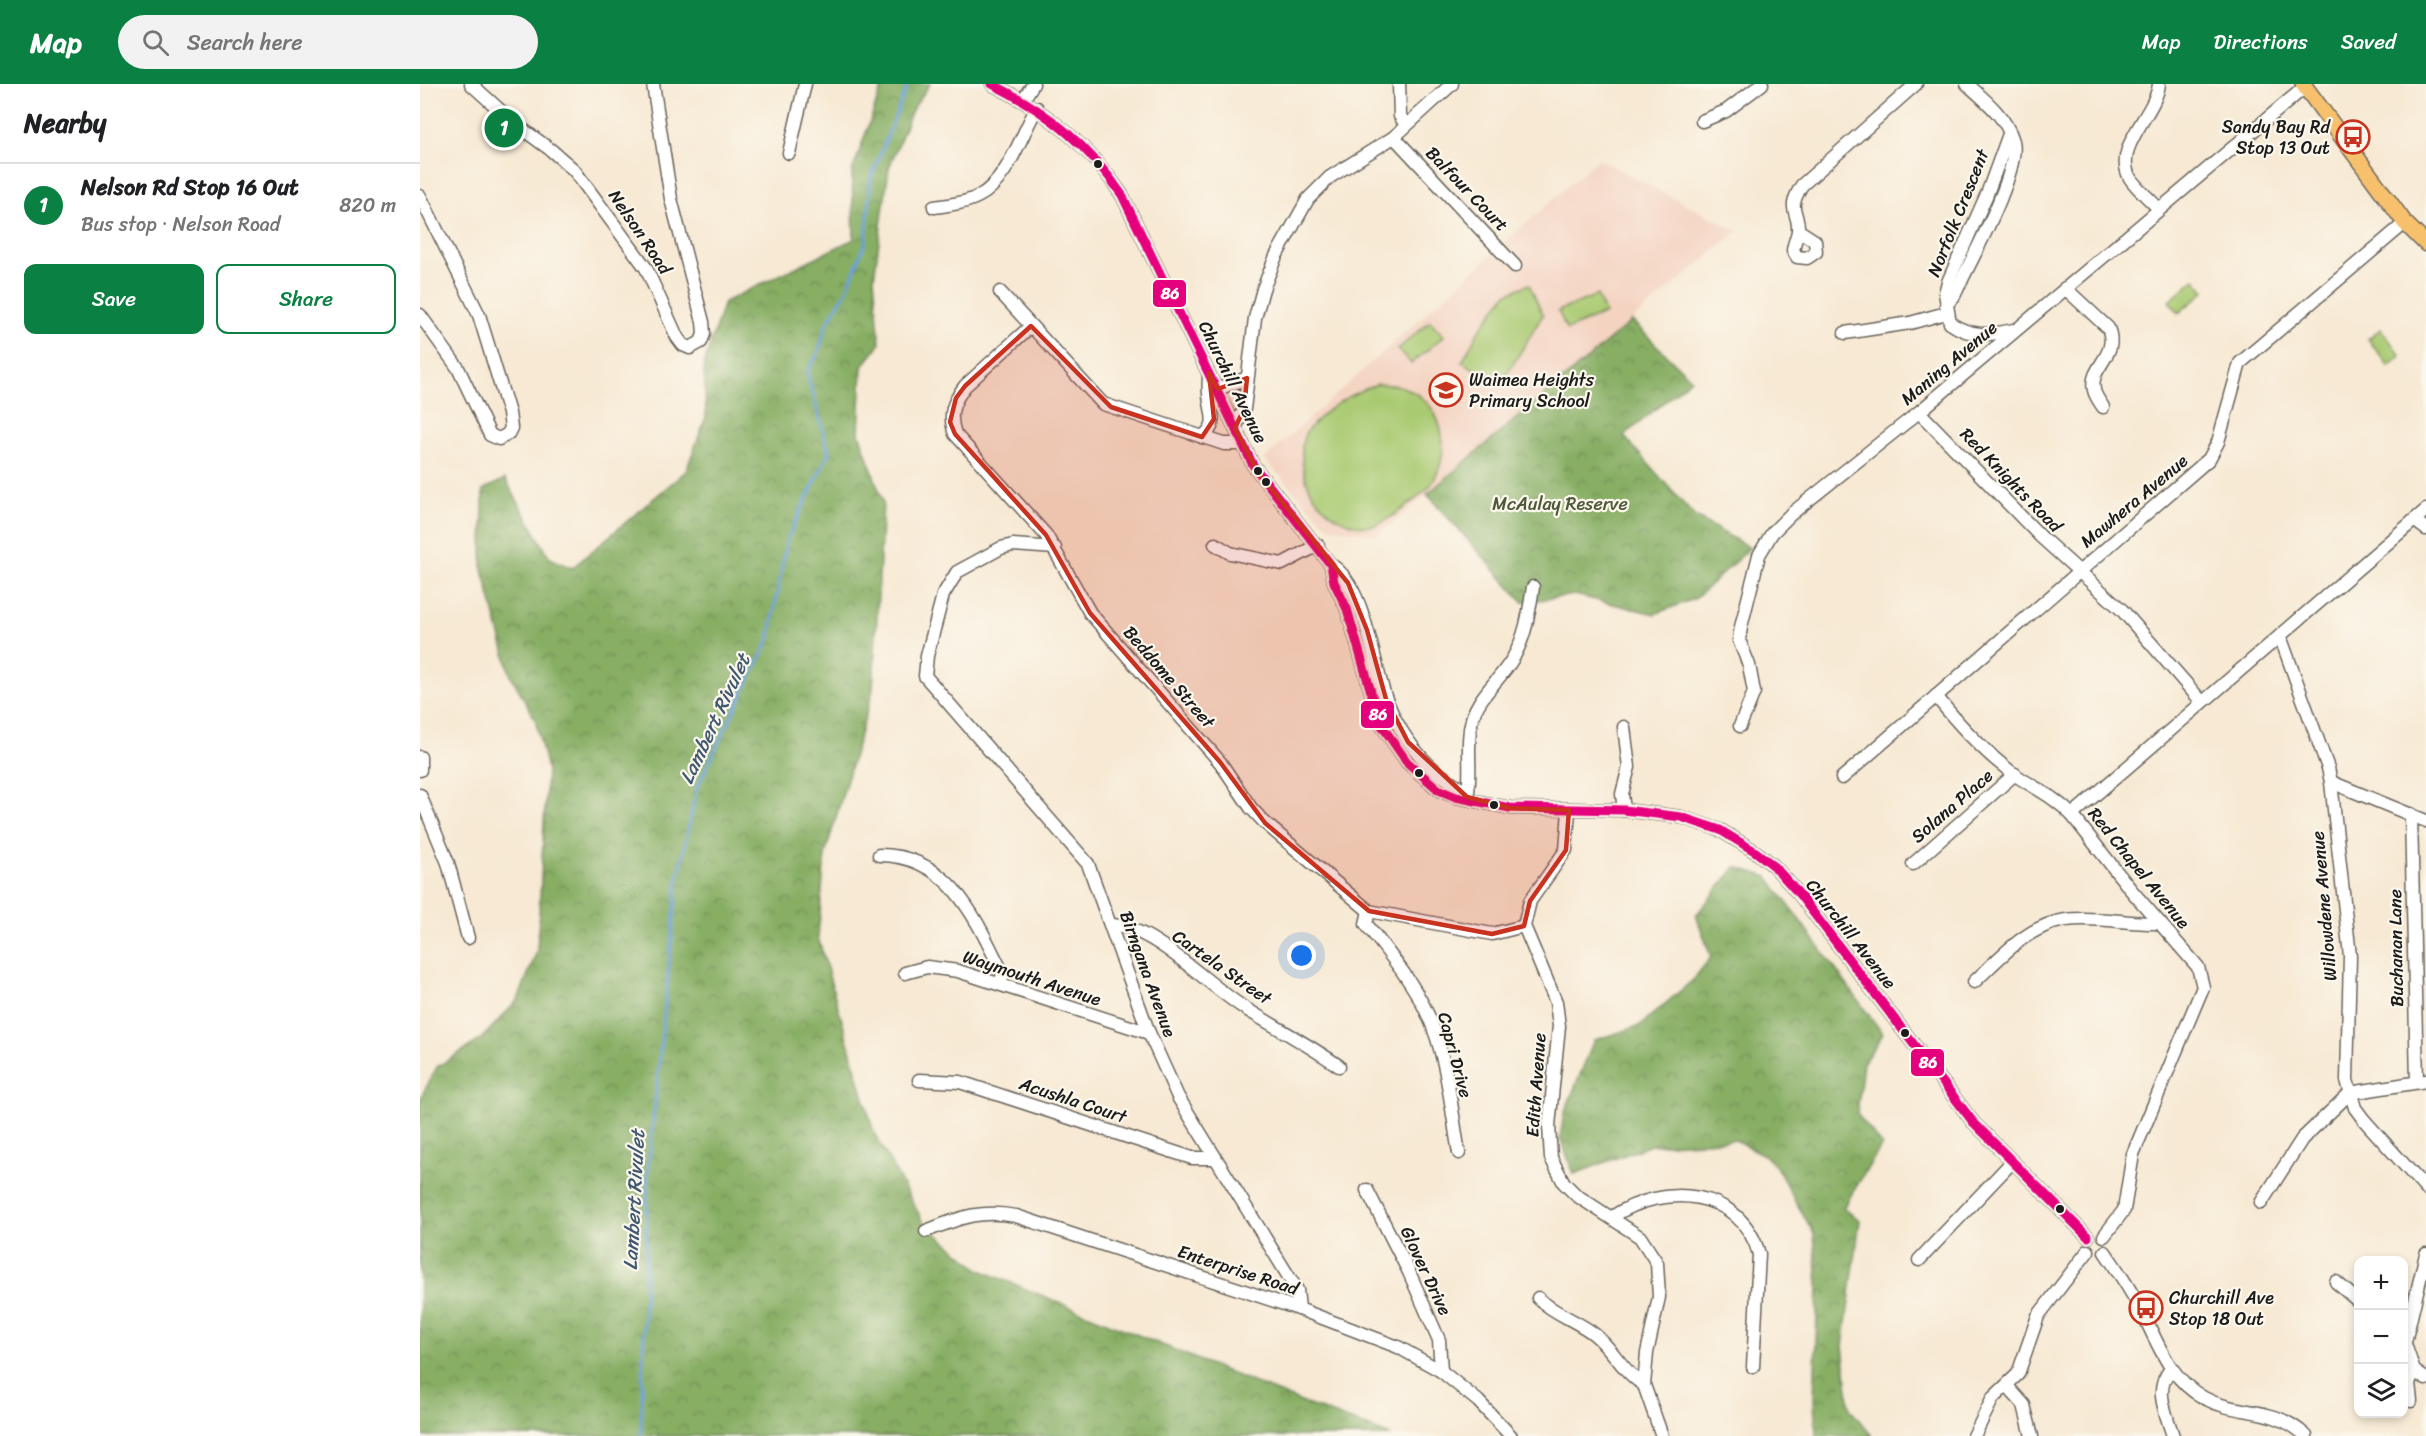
<!DOCTYPE html>
<html lang="en">
<head>
<meta charset="utf-8">
<style>
  :root { --surface:#fff; --page:#f2f2f2; --text:#202124; --muted:#757577; --line:#e0e0e0; --accent:#0b8043 }
  body { margin:0; font-family:Sriracha,sans-serif; background:var(--page); color:var(--text) }
  .controls { position:absolute; right:18px; bottom:18px; display:grid; overflow:hidden; border-radius:12px; box-shadow:0 3px 9px #0003 }
  .controls button { width:54px; height:54px; display:grid; place-items:center; padding:0; border:0; border-bottom:2px solid var(--line); background:var(--surface); color:var(--text); font:30px sans-serif }
  .you { position:absolute; left:882px; top:872px; width:21px; height:21px; margin:-15px; border:4px solid #fff; border-radius:50%; background:#1a73e8; box-shadow:0 0 0 9px #1a73e833 }
  .badge { display:grid; place-items:center; width:39px; height:39px; border-radius:50%; background:var(--accent); color:#fff; font-size:20px; font-weight:700 }
  .pin { position:absolute; translate:-50% -50%; border:3px solid #fff; box-shadow:0 2px 6px #0006 }
  .list { margin:0; padding:0; list-style:none }
  h2 { display:flex; justify-content:space-between; align-items:center; height:78px; margin:0; padding:0 24px; font-size:26px }
  h2 small { font-size:20px; font-weight:400; color:var(--muted) }
  .list li { display:grid; grid-template-columns:39px 1fr auto; gap:18px; align-items:center; box-sizing:border-box; height:84px; padding:0 24px; border-top:2px solid var(--line) }
  .list b { display:block; font-size:22px; white-space:nowrap }
  .list p { margin:0; font-size:20px; white-space:nowrap; color:var(--muted) }
  .list em { font-size:20px; font-style:normal; color:var(--muted) }
  .actions { display:flex; gap:12px; padding:18px 24px }
  .actions a { flex:1; padding:14px 0; border:2px solid var(--accent); border-radius:12px; text-align:center; font-size:21px; color:var(--accent) }
  .actions .main { background:var(--accent); color:#fff }
  .icon { flex:none; width:33px; height:33px; fill:none; stroke:currentColor; stroke-width:2; stroke-linecap:round; stroke-linejoin:round }
  .map { position:relative; flex:none; width:2006px; height:1352px; overflow:hidden }
  header { display:flex; align-items:center; gap:36px; box-sizing:border-box; height:84px; padding:0 30px; background:var(--accent); color:#fff }
  header strong { font-size:28px }
  nav { display:flex; gap:33px; margin-inline-start:auto; font-size:21px }
  .search { width:420px; height:54px; background:var(--page); display:flex; align-items:center; gap:15px; box-sizing:border-box; padding:0 21px; border-radius:33px; color:var(--muted); font-size:22px }
  main { display:flex }
  aside { flex:1; background:var(--surface) }
  .map>svg:first-child { display:block }
  .built { fill:#f4d3c1 }
  .forest { fill:url(#forest-crowns); stroke:#526540; stroke-width:1.5 }
  .pitch { fill:#aaca72; stroke:#637347; stroke-width:1.5 }
  .lines { fill:none; stroke-linecap:round; stroke-linejoin:round }
  .stream { stroke:#6ba1d8; stroke-width:3 }
  .minor-casing { stroke:#69645c; stroke-width:15 }
  .major-casing { stroke:#69645c; stroke-width:18 }
  .minor { stroke:#fff; stroke-width:12 }
  .major { stroke:#f7c06c; stroke-width:15 }
  .bus-1-casing { stroke:#fbf7ec; stroke-width:14 }
  .bus-1 { stroke:#e5007d; stroke-width:9 }
  .marked { fill:#c8321e; fill-opacity:0.2; stroke:#c8321e; stroke-width:4.5; stroke-linejoin:round }
  .bus-dot { fill:#1c1c1c; stroke:#fbf7ec; stroke-width:2 }
  .labels { text-anchor:middle; dominant-baseline:central; stroke-width:4.5; stroke-linejoin:round; paint-order:stroke }
  .poi-label { font-size:18px; fill:#1c1c1c; stroke:#fbf7ec; text-anchor:start }
  .street-label { font-size:18px; fill:#1c1c1c; stroke:#fbf7ec }
  .park-label { font-size:18px; fill:#4e593a; stroke:#fbf7ec }
  .water-label { font-size:20px; font-style:italic; fill:#405871; stroke:#fbf7ec }
  .line-badge { stroke:#fbf7ec; stroke-width:2 }
  .badge-label { font-size:16px; text-anchor:middle; font-weight:bold; fill:#fff }
</style>
</head>
<body>
<header>
<strong>Map</strong>
<div class="search"><svg class="icon" aria-label="search" viewBox="0 0 24 24"><circle cx="10" cy="10" r="6"/><path d="M15 15l6 6"/></svg>Search here</div>
<nav><a>Map</a><a>Directions</a><a>Saved</a></nav>
</header>
<main>
<aside>
<h2>Nearby<small></small></h2>
<ul class="list">
<li><span class="badge">1</span><div><b>Nelson Rd Stop 16 Out</b><p>Bus stop · Nelson Road</p></div><em>820 m</em></li>
</ul>
<div class="actions"><a class="main">Save</a><a>Share</a></div>
</aside>
<div class="map">
<svg width="2006" height="1352" viewBox="0 0 2006 1352">
  <defs>
    <pattern id="forest-crowns" width="20" height="18" patternUnits="userSpaceOnUse" patternTransform="scale(1.5)"><rect width="20" height="18" fill="#87ae64"/><path d="M2 6a3 3 0 1 1 6 0M12 15a3 3 0 1 1 6 0" fill="none" stroke="#6e8d52"/></pattern>
  </defs>
  <rect width="100%" height="100%" fill="#fbf7ec"/>
  <filter id="ink" filterUnits="userSpaceOnUse"><feTurbulence type="fractalNoise" baseFrequency=".0167" numOctaves="2"/><feDisplacementMap in="SourceGraphic" scale="12" xChannelSelector="R" yChannelSelector="G"/><feConvolveMatrix kernelMatrix="1 2 1 2 8 2 1 2 1" color-interpolation-filters="sRGB"/></filter>
  <filter id="wash" filterUnits="userSpaceOnUse"><feTurbulence type="fractalNoise" baseFrequency=".008" numOctaves="4" result="noise"/><feDisplacementMap in="SourceGraphic" scale="24" xChannelSelector="R" yChannelSelector="G"/><feGaussianBlur stdDeviation="1.35" result="paint"/><feColorMatrix in="noise" values="0 0 0 0 0 0 0 0 0 0 0 0 0 0 0 0 0 1.4 0 .05"/><feComposite in="paint" operator="in"/></filter>
  <g filter="url(#wash)">
    <rect width="100%" height="100%" fill="#f7e9d3"/>
    <!-- built -->
    <path class="built" d="M1178,75L1318,147L958,451L908,443L844,375Z"/>
    <!-- forest -->
    <g class="forest">
      <path d="M463,0H510L492,26L469,84L454,194L460,260L442,283L439,349L463,418L453,606L405,771L398,853L454,1049L504,1139L560,1186L881,1318L971,1352H0V1015L17,983L60,956L98,916L117,867L127,685L115,635L90,590L62,482L63,406L85,395L130,474L152,484L266,387L286,333L284,280L304,218L434,155L432,88Z"/>
      <path d="M1212,237L1271,295L1204,352L1274,432L1330,464L1276,514L1235,530L1155,511L1103,518L1007,410Z"/>
      <path d="M1316,783L1348,793L1463,950L1443,979L1437,1030L1462,1061L1423,1124L1440,1136L1423,1262L1430,1325L1452,1352H1396L1394,1317L1398,1200L1394,1150L1355,1081L1344,1071L1315,1056L1231,1061L1154,1090L1140,1054L1144,1030L1174,956L1219,942L1273,896L1291,873L1276,831Z"/>
    </g>
    <!-- pitch -->
    <g class="pitch">
      <path d="M1775,195L1785,207L1759,229L1749,217Z"/>
      <path d="M1109,200L1123,231L1081,300L1042,278L1058,248L1086,210Z"/>
      <path d="M1177,211L1185,229L1147,246L1138,227Z"/>
      <path d="M1010,237L1024,252L991,280L978,265Z"/>
      <path d="M1961,245L1981,272L1969,282L1948,255Z"/>
      <path d="M958,300C967,301 978,300 985,304C1022,319 1032,362 1014,396C1009,407 965,440 952,442C941,444 922,438 913,431C892,416 882,394 882,369C882,362 883,352 887,347C906,324 931,309 958,300Z"/>
    </g>
    <g class="lines">
      <!-- stream -->
      <path class="stream" d="M221,1352L228,1086L258,794L277,703L349,556L367,455L409,369L387,288L398,269L407,239L426,208L446,157L451,94L488,0"/>
    </g>
  </g>
  <g filter="url(#ink)">
    <g class="lines">
      <!-- minor casing -->
      <g class="minor-casing">
        <g id="minor">
          <path d="M51,0L94,39L131,66L154,86L226,184L257,253L263,261L270,264L281,258L284,250L283,238L251,115L233,0"/>
          <path d="M572,0C626,27 669,61 702,111L833,381L911,481L914,498L927,525L960,639L987,678L1019,706L1036,713L1090,724L1204,726L1261,733L1300,746L1336,768L1354,782L1379,810L1553,1038L1668,1153"/>
          <path d="M979,0L980,32L986,41"/>
          <path d="M603,16L613,0"/>
          <path d="M1282,37L1306,27L1342,0"/>
          <path d="M1589,50L1567,110L1528,198L1525,209L1530,239C1552,254 1569,251 1594,246"/>
          <path d="M974,53L1095,182"/>
          <path d="M369,69L385,0"/>
          <path d="M0,112L59,231L89,329L91,344L88,350L79,355L70,351L38,284L0,231"/>
          <path d="M514,123C529,121 546,119 559,112C588,97 601,50 617,24"/>
          <path d="M1739,125C1730,115 1717,105 1710,94C1692,63 1736,30 1739,0"/>
          <path d="M1378,146L1395,157L1396,168L1387,174L1377,173L1373,166C1374,159 1377,153 1378,147C1380,127 1365,128 1382,101L1496,0"/>
          <path d="M1645,204L1688,244C1700,272 1668,283 1674,306C1675,312 1680,318 1683,323"/>
          <path d="M580,208L683,320L804,360H823"/>
          <path d="M1526,221L1534,212C1548,181 1601,88 1593,57C1586,33 1565,16 1547,0"/>
          <path d="M611,242L545,302C533,318 528,330 535,350L626,451L670,529L800,678L831,724L845,739L949,827L1072,850L1104,842"/>
          <path d="M1425,249L1490,239L1526,229"/>
          <path d="M798,305L827,294"/>
          <path d="M1499,328L1621,453L1702,526L1782,618"/>
          <path d="M815,344L824,325L835,234L843,205L856,172L888,115L910,93L974,53L1032,0"/>
          <path d="M782,353C800,340 790,329 789,310C788,304 789,297 789,291"/>
          <path d="M1994,436L2006,445"/>
          <path d="M795,460L810,469L862,480L898,461"/>
          <path d="M635,464L593,461L581,464L537,488L523,511L507,572L505,592L668,780L729,949L758,1013L877,1206L879,1225"/>
          <path d="M911,481C945,501 953,580 966,615C977,643 993,668 1016,687C1027,696 1040,701 1047,713"/>
          <path d="M1860,552L1908,684L1911,698L1930,872L1927,996L1935,1024L1944,1036L2006,1105"/>
          <path d="M1516,612C1539,641 1562,666 1591,688C1612,703 1634,712 1652,731"/>
          <path d="M1320,642L1334,608L1329,581L1319,556L1321,543L1339,471L1352,449L1371,430L1499,328L1885,3"/>
          <path d="M0,673V686"/>
          <path d="M1422,694L1789,375L1798,358L1820,279L1985,139"/>
          <path d="M1911,698L2006,737"/>
          <path d="M0,711L28,779L48,854"/>
          <path d="M1047,713C1053,687 1045,661 1052,635C1059,611 1081,595 1093,574C1106,552 1109,528 1113,503"/>
          <path d="M1149,726L1146,766L1110,817L1104,842L1136,918L1139,942L1129,1042L1131,1074L1144,1099L1156,1111L1220,1153L1237,1179L1239,1213L1227,1269L1224,1301L1242,1352"/>
          <path d="M1204,726L1202,710L1209,683L1204,643"/>
          <path d="M1991,730L1997,998"/>
          <path d="M459,771C530,771 556,835 583,890L580,900"/>
          <path d="M1493,780L1595,690"/>
          <path d="M949,827L946,840C968,868 993,898 1008,931C1027,972 1031,1024 1039,1069"/>
          <path d="M692,841C734,842 789,903 826,925C857,944 889,961 919,982"/>
          <path d="M485,889L507,883L538,887L729,949"/>
          <path d="M1554,898C1580,874 1608,841 1646,836C1676,832 1709,840 1740,839"/>
          <path d="M499,996L540,998L772,1074H795"/>
          <path d="M947,1106L989,1188L1019,1256L1021,1287"/>
          <path d="M1841,1119L1882,1055L1930,1009L2006,997"/>
          <path d="M1192,1133C1243,1099 1320,1103 1339,1170L1333,1283"/>
          <path d="M506,1147C540,1134 559,1125 596,1132L879,1225L978,1263L1021,1287L1058,1317L1091,1352"/>
          <path d="M1684,1152L1704,1126L1713,1070L1783,903L1778,883L1711,806L1652,731L2006,426"/>
          <path d="M1685,1168C1696,1184 1707,1201 1717,1218C1736,1253 1747,1294 1784,1314C1820,1333 1851,1320 1886,1352"/>
          <path d="M1499,1176L1592,1078"/>
          <path d="M1916,1198L1938,1217"/>
          <path d="M1118,1214C1134,1230 1156,1236 1174,1250C1193,1265 1203,1288 1224,1301"/>
          <path d="M1984,1257L1994,1287L1989,1299L1991,1317"/>
          <path d="M1985,1258L2006,1170"/>
          <path d="M1751,1285C1733,1305 1746,1329 1753,1352"/>
          <path d="M1994,1287L2006,1295"/>
          <path d="M1587,1302L1604,1321L1612,1352"/>
          <path d="M1554,1352L1573,1314L1598,1290L1618,1232L1668,1167"/>
        </g>
      </g>
      <!-- major casing -->
      <g class="major-casing">
        <path id="major" d="M1883,0L1985,139L2006,160"/>
      </g>
      <!-- minor -->
      <use href="#minor" class="minor"/>
      <!-- major -->
      <use href="#major" class="major"/>
      <!-- bus-1 casing -->
      <g class="bus-1-casing">
        <path id="bus-1" d="M572,0C626,27 669,61 702,111L833,381L911,481L914,498L927,525L960,639L987,678L1019,706L1036,713L1090,724L1204,726L1261,733L1300,746L1336,768L1354,782L1379,810L1553,1038L1668,1153"/>
      </g>
      <!-- bus-1 -->
      <use href="#bus-1" class="bus-1"/>
    </g>
  </g>
  <!-- marked area -->
  <path class="marked" d="M611,242L691,323L782,353L794,335L789,289L798,305L827,294L824,325L815,344L838,388L928,499L947,546L966,615L988,658L1047,713L1090,724L1149,726L1146,766L1110,817L1104,842L1072,850L949,827L845,739L800,678L670,529L626,451L535,350L530,338L536,314L545,302Z"/>
  <!-- icons -->
  <defs>
    <g id="bus-ring" transform="scale(1.725)"><circle r="9.5" fill="#fbf7ec" stroke="#c8321e" stroke-width="1.5"/><path d="M-5-6H5V4H4V6H2V4H-2V6H-4V4H-5ZM-3.5-4V0h7V-4ZM-3.5 1.2v1.5H-2V1.2ZM2 1.2v1.5H3.5V1.2Z" fill="#c8321e"/></g>
    <g id="school-ring" transform="scale(1.725)"><circle r="9.5" fill="#fbf7ec" stroke="#c8321e" stroke-width="1.5"/><path d="M0-5L7-2L0 1L-7-2ZM-4 1L0 2.5L4 1V4Q0 6-4 4Z" fill="#c8321e"/></g>
  </defs>
  <g fill-rule="evenodd">
    <use href="#bus-ring" x="1933" y="53"/>
    <use href="#school-ring" x="1026" y="306"/>
    <use href="#bus-ring" x="1726" y="1224"/>
  </g>
  <!-- markers -->
  <g class="bus-dot">
    <circle cx="678" cy="80" r="5"/>
    <circle cx="838" cy="387" r="5"/>
    <circle cx="846" cy="398" r="5"/>
    <circle cx="999" cy="689" r="5"/>
    <circle cx="1074" cy="721" r="5"/>
    <circle cx="1485" cy="949" r="5"/>
    <circle cx="1640" cy="1125" r="5"/>
  </g>
  <g class="labels">
    <!-- poi labels -->
    <g class="poi-label">
      <text x="1910" y="43" text-anchor="end">Sandy Bay Rd<tspan x="1910" dy="21">Stop 13 Out</tspan></text>
      <text x="1049" y="296">Waimea Heights<tspan x="1049" dy="21">Primary School</tspan></text>
      <text x="1749" y="1214">Churchill Ave<tspan x="1749" dy="21">Stop 18 Out</tspan></text>
    </g>
    <!-- street labels -->
    <g class="street-label">
      <text transform="translate(1047 105) rotate(46)">Balfour Court</text>
      <text transform="translate(1538 129) rotate(-68)">Norfolk Crescent</text>
      <text transform="translate(220 148) rotate(56)">Nelson Road</text>
      <text transform="translate(1529 279) rotate(-40)">Maning Avenue</text>
      <text transform="translate(813 298) rotate(64)">Churchill Avenue</text>
      <text transform="translate(1591 396) rotate(46)">Red Knights Road</text>
      <text transform="translate(1714 417) rotate(-40)">Mawhera Avenue</text>
      <text transform="translate(749 593) rotate(49)">Beddome Street</text>
      <text transform="translate(1532 722) rotate(-41)">Solana Place</text>
      <text transform="translate(1719 784) rotate(51)">Red Chapel Avenue</text>
      <text transform="translate(1904 822) rotate(-95)">Willowdene Avenue</text>
      <text transform="translate(1431 850) rotate(52)">Churchill Avenue</text>
      <text transform="translate(1976 864) rotate(-91)">Buchanan Lane</text>
      <text transform="translate(802 883) rotate(35)">Cartela Street</text>
      <text transform="translate(728 890) rotate(70)">Birngana Avenue</text>
      <text transform="translate(612 894) rotate(18)">Waymouth Avenue</text>
      <text transform="translate(1035 971) rotate(75)">Capri Drive</text>
      <text transform="translate(1116 1001) rotate(-86)">Edith Avenue</text>
      <text transform="translate(653 1016) rotate(18)">Acushla Court</text>
      <text transform="translate(818 1186) rotate(18)">Enterprise Road</text>
      <text transform="translate(1006 1187) rotate(65)">Glover Drive</text>
    </g>
    <!-- park labels -->
    <g class="park-label">
      <text x="1140" y="420">McAulay Reserve</text>
    </g>
    <!-- water labels -->
    <g class="water-label">
      <text transform="translate(295 635) rotate(-65)">Lambert Rivulet</text>
      <text transform="translate(214 1116) rotate(-87)">Lambert Rivulet</text>
    </g>
  </g>
  <g class="line-badge">
    <rect x="732" y="195" width="35" height="29" rx="6" fill="#e5007d"/>
    <rect x="940" y="616" width="35" height="29" rx="6" fill="#e5007d"/>
    <rect x="1490" y="964" width="35" height="29" rx="6" fill="#e5007d"/>
  </g>
  <g class="badge-label">
    <text x="750" y="215">86</text>
    <text x="958" y="636">86</text>
    <text x="1508" y="984">86</text>
  </g>
</svg>
<div class="controls">
<button>+</button>
<button>−</button>
<button><svg class="icon" aria-label="layers" viewBox="0 0 24 24"><path d="M12 4l9 5-9 5-9-5zM3 14l9 5 9-5"/></svg></button>
</div>
<div class="you"></div>
<div class="pin badge" style="left:84px;top:44px">1</div>
</div>
</main>
</body>
</html>
